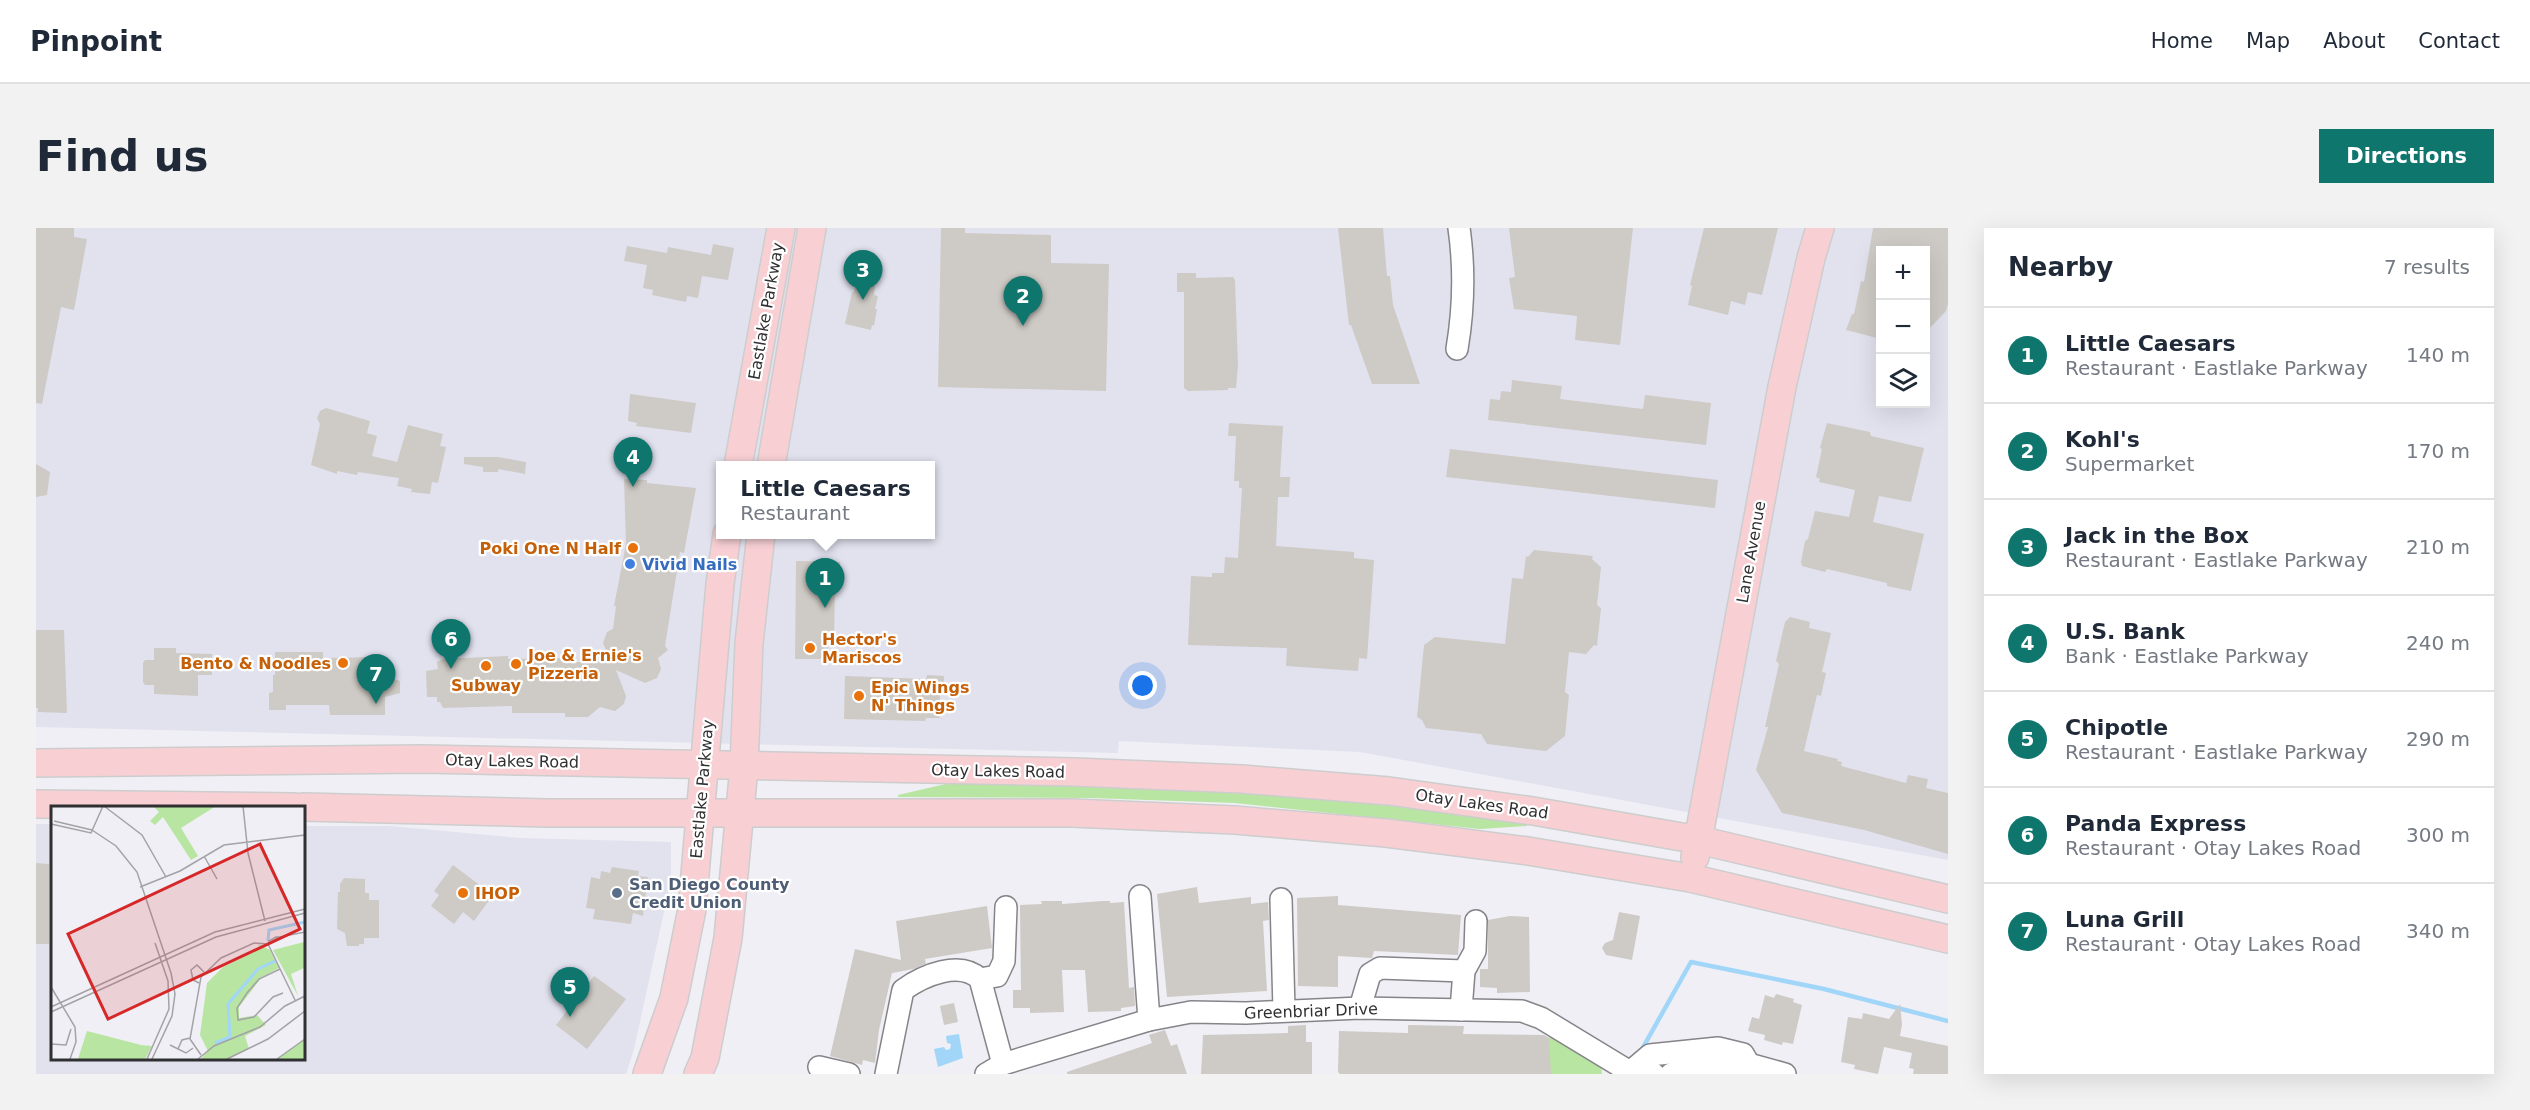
<!DOCTYPE html>
<html lang="en">
<head>
<meta charset="utf-8">
<style>
  :root { --surface:#fff; --page:#f2f2f3; --text:#1f2937; --muted:#747a83; --line:#e0e1e3; --accent:#0f766e }
  body { margin:0; font-family:"DejaVu Sans",sans-serif; background:var(--page); color:var(--text) }
  .controls { position:absolute; right:18px; top:18px; display:grid; overflow:hidden; border-radius:0px; box-shadow:0 6px 24px #0002 }
  .controls button { width:54px; height:54px; display:grid; place-items:center; padding:0; border:0; border-bottom:2px solid var(--line); background:var(--surface); color:var(--text); font:30px sans-serif }
  .you { position:absolute; left:1107px; top:458px; width:21px; height:21px; margin:-15px; border:4px solid #fff; border-radius:50%; background:#1a73e8; box-shadow:0 0 0 9px #1a73e833 }
  .badge { display:grid; place-items:center; width:39px; height:39px; border-radius:50%; background:var(--accent); color:#fff; font-size:20px; font-weight:700 }
  .pin { position:absolute; translate:-50% -50px; filter:drop-shadow(0 2px 3px #0008) }
  .pin::after { content:''; position:absolute; top:32px; width:21px; height:18px; background:inherit; clip-path:polygon(0 0,100% 0,50% 100%) }
  .popup { position:absolute; left:680px; top:233px; width:219px; height:78px; box-sizing:border-box; display:grid; place-content:center; border-radius:0px; background:var(--surface); filter:drop-shadow(0 2px 4px #0005); font-size:20px; white-space:nowrap; color:var(--muted) }
  .popup b { font-size:22px; color:var(--text) }
  .popup::after { content:''; position:absolute; left:50%; top:100%; margin-left:-12px; border:12px solid transparent; border-top-color:var(--surface) }
  .list { margin:0; padding:0; list-style:none }
  h2 { display:flex; justify-content:space-between; align-items:center; height:78px; margin:0; padding:0 24px; font-size:26px }
  h2 small { font-size:20px; font-weight:400; color:var(--muted) }
  .list li { display:grid; grid-template-columns:39px 1fr auto; gap:18px; align-items:center; box-sizing:border-box; height:96px; padding:0 24px; border-top:2px solid var(--line) }
  .list b { display:block; font-size:22px; white-space:nowrap }
  .list p { margin:0; font-size:20px; white-space:nowrap; color:var(--muted) }
  .list em { font-size:20px; font-style:normal; color:var(--muted) }
  .icon { flex:none; width:33px; height:33px; fill:none; stroke:currentColor; stroke-width:2; stroke-linecap:round; stroke-linejoin:round }
  .map { position:relative; flex:none; width:1912px; height:846px; overflow:hidden; border-radius:0px }
  header { display:flex; align-items:center; gap:36px; box-sizing:border-box; height:84px; padding:0 30px; background:var(--surface); border-bottom:2px solid var(--line) }
  header strong { font-size:28px }
  nav { display:flex; gap:33px; margin-inline-start:auto; font-size:21px }
  .intro { display:flex; align-items:center; justify-content:space-between; box-sizing:border-box; height:144px; padding:0 36px }
  h1 { margin:0; font-size:42px }
  .button { padding:15px 27px; border-radius:0px; background:var(--accent); color:#fff; font-size:21px; font-weight:700 }
  main { display:flex; gap:36px; padding:0 36px }
  aside { flex:1; background:var(--surface); border-radius:0px; box-shadow:0 6px 24px #0002 }
  .map>svg:first-child { display:block }
  .built { fill:#e2e2ef; fill-rule:evenodd }
  .grass { fill:#b8e5a1 }
  .water { fill:#a1d6f9 }
  .lines { fill:none; stroke-linecap:round; stroke-linejoin:round }
  .stream { stroke:#a1d6f9; stroke-width:4.5 }
  .building { fill:#cecac5 }
  .minor-casing { stroke:#858489; stroke-width:24 }
  .major-casing { stroke:#cdcdce; stroke-width:30 }
  .minor { stroke:#fff; stroke-width:21 }
  .major { stroke:#f8d0d4; stroke-width:27 }
  .food-dot { fill:#e8710a; stroke:#fff; stroke-width:2 }
  .shop-dot { fill:#3f7fe0; stroke:#fff; stroke-width:2 }
  .service-dot { fill:#5c6f8a; stroke:#fff; stroke-width:2 }
  .labels { text-anchor:middle; dominant-baseline:central; stroke-width:4.5; stroke-linejoin:round; paint-order:stroke }
  .street-label { font-size:16px; fill:#303032; stroke:#fff }
  .food-label { font-size:16px; font-weight:bold; fill:#c56008; stroke:#fff; text-anchor:start }
  .shop-label { font-size:16px; font-weight:bold; fill:#366cbe; stroke:#fff; text-anchor:start }
  .service-label { font-size:16px; font-weight:bold; fill:#4e5e75; stroke:#fff; text-anchor:start }
  .inset-river { fill:none; stroke:#a1d6f9; stroke-width:3 }
  .inset-road { fill:none; stroke:#a3a3a7; stroke-width:1.5 }
  .view { fill:#d62828; fill-opacity:0.15; stroke:#d62828; stroke-width:3 }
  .inset-edge { fill:none; stroke:#303032; stroke-width:3 }
</style>
</head>
<body>
<header>
<strong>Pinpoint</strong>
<nav><a>Home</a><a>Map</a><a>About</a><a>Contact</a></nav>
</header>
<div class="intro"><h1>Find us</h1><a class="button">Directions</a></div>
<main>
<div class="map">
<svg width="1912" height="846" viewBox="0 0 1912 846">
  <rect width="100%" height="100%" fill="#efeff5"/>
  <!-- built -->
  <g class="built">
    <path d="M0,0H1912V632L1324,524L1083,513L1082,525L0,499ZM1844,22H1890V176H1844ZM684,238H894V306H684Z"/>
    <path d="M0,596H16V830H267V598H354L484,610L635,614V652L598,821L590,846H0Z"/>
  </g>
  <!-- grass -->
  <g class="grass">
    <path d="M914,555C1010,556 1106,556 1201,563C1298,570 1395,583 1491,595V598L1444,601L1199,575L1055,570L862,569V567Z"/>
    <path d="M1513,805L1565,836L1566,846H1513Z"/>
  </g>
  <!-- water -->
  <path class="water" d="M923,806L927,830L902,839L898,821L908,819L910,822L914,821L915,816L911,815L910,808Z"/>
  <g class="lines">
    <!-- stream -->
    <path class="stream" d="M1605,823L1655,734L1788,761L1912,793"/>
  </g>
  <!-- building -->
  <g class="building">
    <path d="M0,0H38V9L51,11L38,82L25,79L6,176L0,175Z"/>
    <path d="M905,0H929V5L1015,7V35L1073,36L1070,163L902,159Z"/>
    <path d="M1302,0H1347L1351,48H1354L1357,77L1384,156H1336L1315,97H1313Z"/>
    <path d="M1473,0H1597L1584,117L1539,112L1541,88L1478,81L1473,50L1479,49Z"/>
    <path d="M1668,0H1742L1726,67L1712,64L1709,77L1695,73L1692,87L1652,77L1656,58L1654,57Z"/>
    <path d="M1837,0H1912V76L1910,83L1890,104V22H1845V111L1810,102L1816,86H1818L1825,53L1828,54Z"/>
    <path d="M677,16L698,20L692,52L666,48L662,70L651,68L650,74L616,67L617,62L607,60L611,37L588,33L591,18L631,25L632,19L675,27Z"/>
    <path d="M825,45L840,48L838,67L842,68L839,81H841L838,98L836,97L835,102L809,96L816,64H818L821,50L824,51Z"/>
    <path d="M1141,45H1160V50L1197,49L1199,52L1202,137L1200,160H1192V162L1152,163L1148,160V64H1141Z"/>
    <path d="M1476,152L1526,158L1524,171L1607,181L1609,167L1675,175L1670,217L1452,192L1454,171L1464,172L1465,163L1475,164Z"/>
    <path d="M594,166L660,175L655,205L600,198L601,195L592,193Z"/>
    <path d="M290,180L334,193L331,205L341,208L336,228L361,234L372,197L407,206L404,218L410,219L402,255L396,254L394,266L375,264L376,261L361,258L363,250L322,244L321,247L301,243V246L275,237L284,196L281,190L284,183Z"/>
    <path d="M1193,195L1247,198L1244,249H1254L1253,269H1242L1240,318L1318,324V330L1338,332L1331,431L1323,430L1322,443L1250,438L1251,420L1152,417L1155,348L1176,349V345H1188L1189,329L1202,330L1206,260H1203V253H1198L1200,208H1192Z"/>
    <path d="M1791,195L1834,204L1835,208L1888,220L1875,274L1843,268L1837,294L1888,306L1875,363L1851,358V355L1791,341L1789,344L1766,338L1765,334L1769,313L1772,311L1779,283L1813,289L1819,262L1783,254L1784,251L1780,249L1786,221L1784,220Z"/>
    <path d="M1414,221L1682,252L1679,280L1410,249Z"/>
    <path d="M428,229H462L490,234L489,246L462,241V244H447V239L428,236Z"/>
    <path d="M0,236L14,244L11,267L0,269Z"/>
    <path d="M588,251L611,252V255L660,260L648,325L644,324L629,418L632,422L622,430L625,441L621,450L609,455L580,442L590,468L588,476L579,483L564,479L552,489H529V485H476V478L407,480L404,474H401V469H391L390,443L402,441L401,434L407,431L472,428V431L539,430V434H575L567,415L571,404L577,401L580,378H578L590,316Z"/>
    <path d="M1498,322L1557,328L1556,331L1565,339L1561,377L1565,380L1561,418L1558,417L1550,426L1533,424L1529,464L1533,467L1529,508L1510,523L1451,516L1445,506L1390,500L1386,492L1381,489L1388,417L1399,409L1469,416L1476,350L1487,351L1490,328L1492,329Z"/>
    <path d="M760,333L804,334L803,355H799L798,419H792V431H759Z"/>
    <path d="M1754,389L1774,394L1773,400L1795,405L1786,444L1790,445L1785,468L1781,467L1768,523L1802,531L1801,533L1806,534L1805,538L1870,555L1872,547L1892,551L1890,560L1912,565V626L1828,602L1746,585L1720,542L1732,499H1729L1743,436L1740,433L1749,394Z"/>
    <path d="M0,402H28L31,485L2,484V480H0Z"/>
    <path d="M118,420H140V425L176,426V447H162V468L118,466V457H109L107,454V435L109,432H118Z"/>
    <path d="M239,424H287V430L349,429V448L364,453V465L349,469V487H294L293,477H250V482H233V465L237,464V447H239Z"/>
    <path d="M891,447L908,448V465H904V490H890L889,493L808,491L809,448L890,451Z"/>
    <path d="M0,635L13,636V716H0Z"/>
    <path d="M417,637L457,667L438,693L427,684L418,696L395,678L403,667L398,663Z"/>
    <path d="M576,639L603,643L602,648L612,649L607,688L597,685L595,696L557,691L559,681L550,680L555,649L564,651L565,643L574,645Z"/>
    <path d="M308,650L329,651V665H333V672H343V710H328V716H323V718H311L309,705L301,701L302,664H304V656Z"/>
    <path d="M1161,659L1163,675L1215,669V676L1232,674L1233,692L1227,693L1231,763L1131,769L1121,666Z"/>
    <path d="M1302,668V677L1425,687L1422,727L1338,723L1336,730L1302,728V759L1262,758L1261,670Z"/>
    <path d="M1005,673H1026V676L1067,673H1074V675L1088,674L1093,760L1098,759L1099,778L1085,780V783L1052,784L1049,742H1026L1028,784L994,785V780H977V762H985L984,677L1006,676Z"/>
    <path d="M951,678L956,720L889,731L890,736L877,741L856,745L843,802L839,835L827,832L826,837L794,828L819,721L865,732L860,693Z"/>
    <path d="M1583,684L1604,688L1596,732L1570,727L1566,720L1569,715L1577,712Z"/>
    <path d="M1474,688L1493,689L1494,764L1461,765V760L1444,759V741H1452V692Z"/>
    <path d="M558,748L590,771L551,821L520,797Z"/>
    <path d="M1740,766L1758,771L1757,774L1766,777L1757,816L1747,814L1746,817L1728,812L1729,807L1712,803L1716,789L1723,791L1729,767L1738,770Z"/>
    <path d="M918,775L922,794L908,797L904,778Z"/>
    <path d="M1864,776L1866,796L1864,808L1912,818V846H1877L1878,841L1873,840L1876,825L1848,819L1842,846L1818,841L1819,837L1805,834L1812,789L1826,791L1827,785L1853,791Z"/>
    <path d="M1270,797V814H1276V846H1165L1167,807L1252,805V798Z"/>
    <path d="M1372,797L1428,798L1427,806L1508,807L1513,810L1515,846H1304L1302,844L1303,803L1372,805Z"/>
    <path d="M1129,802L1135,818L1141,816L1151,846H1031V844L1116,815L1113,807Z"/>
  </g>
  <g class="lines">
    <!-- minor casing -->
    <g class="minor-casing">
      <g id="minor">
        <path d="M1421,121C1428,79 1429,42 1423,0"/>
        <path d="M1104,668L1113,792"/>
        <path d="M1245,671L1248,782"/>
        <path d="M944,751L961,748L968,733L970,679"/>
        <path d="M1324,780L1334,746L1344,740L1428,743"/>
        <path d="M1425,782L1428,743L1439,723L1440,693"/>
        <path d="M1713,836L1749,846"/>
        <path d="M783,839L813,846"/>
        <path d="M1594,844L1614,827L1682,820L1707,826L1713,836L1635,846"/>
        <path d="M850,846L867,762C888,747 924,732 944,751L967,836"/>
        <path d="M950,846L967,836L1113,792L1155,784L1210,785L1324,780L1486,783L1505,790L1594,844L1618,846"/>
      </g>
    </g>
    <!-- major casing -->
    <g class="major-casing">
      <g id="major">
        <path d="M702,238L745,0"/>
        <path d="M735,238L776,0"/>
        <path d="M0,535L386,531L1039,544L1206,551L1353,563L1497,583L1663,612L1912,671"/>
        <path d="M0,576L258,579"/>
        <path d="M267,579L511,585H1036L1199,592L1350,605L1492,623L1654,650L1912,711"/>
        <path d="M1659,629L1746,159L1775,30L1784,0"/>
        <path d="M611,846L638,770L656,681L684,356L691,306"/>
        <path d="M662,846L669,830L692,710L708,539L713,415L725,306"/>
      </g>
    </g>
    <!-- minor -->
    <use href="#minor" class="minor"/>
    <!-- major -->
    <use href="#major" class="major"/>
  </g>
  <!-- markers -->
  <g class="food-dot">
    <circle cx="597" cy="320" r="6"/>
    <circle cx="774" cy="420" r="6"/>
    <circle cx="307" cy="435" r="6"/>
    <circle cx="480" cy="436" r="6"/>
    <circle cx="450" cy="438" r="6"/>
    <circle cx="823" cy="468" r="6"/>
    <circle cx="427" cy="665" r="6"/>
  </g>
  <circle class="shop-dot" cx="594" cy="336" r="6"/>
  <circle class="service-dot" cx="581" cy="665" r="6"/>
  <g class="labels">
    <!-- street labels -->
    <g class="street-label">
      <text transform="translate(730 83) rotate(-80)">Eastlake Parkway</text>
      <text transform="translate(1715 324) rotate(-80)">Lane Avenue</text>
      <text transform="translate(476 533) rotate(1)">Otay Lakes Road</text>
      <text transform="translate(962 543) rotate(1)">Otay Lakes Road</text>
      <text transform="translate(666 561) rotate(-85)">Eastlake Parkway</text>
      <text transform="translate(1446 576) rotate(8)">Otay Lakes Road</text>
      <text transform="translate(1275 783) rotate(-2)">Greenbriar Drive</text>
    </g>
    <!-- food labels -->
    <g class="food-label">
      <text x="585" y="320" text-anchor="end">Poki One N Half</text>
      <text x="786" y="411">Hector's<tspan x="786" dy="18">Mariscos</tspan></text>
      <text x="492" y="427">Joe &amp; Ernie's<tspan x="492" dy="18">Pizzeria</tspan></text>
      <text x="295" y="435" text-anchor="end">Bento &amp; Noodles</text>
      <text x="450" y="457" text-anchor="middle">Subway</text>
      <text x="835" y="459">Epic Wings<tspan x="835" dy="18">N' Things</tspan></text>
      <text x="439" y="665">IHOP</text>
    </g>
    <!-- shop labels -->
    <g class="shop-label">
      <text x="606" y="336">Vivid Nails</text>
    </g>
    <!-- service labels -->
    <g class="service-label">
      <text x="593" y="656">San Diego County<tspan x="593" dy="18">Credit Union</tspan></text>
    </g>
  </g>
  <!-- overview -->
  <g transform="translate(15 578)">
    <rect width="254" height="254" fill="#efeff5"/>
    <path d="M253,136V162L240,168L247,190L222,144ZM207,138L219,144L228,162L211,171L188,201V212L206,209L215,219L194,230L198,243L177,253H150L157,245L149,229L156,177L172,161L209,143ZM253,233V253H227Z" fill="#b8e5a1"/>
    <path d="M102,0H165L130,22L147,50L140,54L112,11L104,19L99,15L108,6ZM36,225L90,239L101,240L94,253H27Z" fill="#b8e5a1"/>
    <path class="inset-river" d="M217,135L218,124L254,116M164,237L179,231L177,198L207,163L224,155"/>
    <path class="inset-road" d="M53,0L91,29L115,71M192,0L197,47L214,115M3,15L41,24M0,18L40,27L52,0M41,24L65,40L86,66L120,167L124,188L121,210L101,253M153,50L166,73M89,81L129,65L173,39L254,29M225,131H229L217,138L218,135ZM229,131L254,126M217,138L244,194M229,163L208,173L196,187L186,202L187,214L203,211L222,191L232,187M148,177L142,174L140,164L146,159L153,166M0,181L24,221L25,236L19,253M0,201L164,126L254,103M0,206L165,131L254,107M0,238L15,239L20,223M119,239L135,247L142,242M127,243L131,234L139,232M150,249L139,233L150,171L170,152L203,137L217,138M96,253L118,203L117,175L104,137M147,253L163,240L209,221L234,200L254,190M176,253L217,233L254,205M226,253L254,233"/>
    <path class="view" d="M209,38L249,123L57,213L17,128Z"/>
    <rect width="254" height="254" class="inset-edge"/>
  </g>
</svg>
<div class="controls">
<button>+</button>
<button>−</button>
<button><svg class="icon" aria-label="layers" viewBox="0 0 24 24"><path d="M12 4l9 5-9 5-9-5zM3 14l9 5 9-5"/></svg></button>
</div>
<div class="you"></div>
<div class="pin badge" style="left:789px;top:380px">1</div>
<div class="popup"><b>Little Caesars</b>Restaurant</div>
<div class="pin badge" style="left:987px;top:98px">2</div>
<div class="pin badge" style="left:827px;top:72px">3</div>
<div class="pin badge" style="left:597px;top:259px">4</div>
<div class="pin badge" style="left:534px;top:789px">5</div>
<div class="pin badge" style="left:415px;top:441px">6</div>
<div class="pin badge" style="left:340px;top:476px">7</div>
</div>
<aside>
<h2>Nearby<small>7 results</small></h2>
<ul class="list">
<li><span class="badge">1</span><div><b>Little Caesars</b><p>Restaurant · Eastlake Parkway</p></div><em>140 m</em></li>
<li><span class="badge">2</span><div><b>Kohl's</b><p>Supermarket</p></div><em>170 m</em></li>
<li><span class="badge">3</span><div><b>Jack in the Box</b><p>Restaurant · Eastlake Parkway</p></div><em>210 m</em></li>
<li><span class="badge">4</span><div><b>U.S. Bank</b><p>Bank · Eastlake Parkway</p></div><em>240 m</em></li>
<li><span class="badge">5</span><div><b>Chipotle</b><p>Restaurant · Eastlake Parkway</p></div><em>290 m</em></li>
<li><span class="badge">6</span><div><b>Panda Express</b><p>Restaurant · Otay Lakes Road</p></div><em>300 m</em></li>
<li><span class="badge">7</span><div><b>Luna Grill</b><p>Restaurant · Otay Lakes Road</p></div><em>340 m</em></li>
</ul>
</aside>
</main>
</body>
</html>
